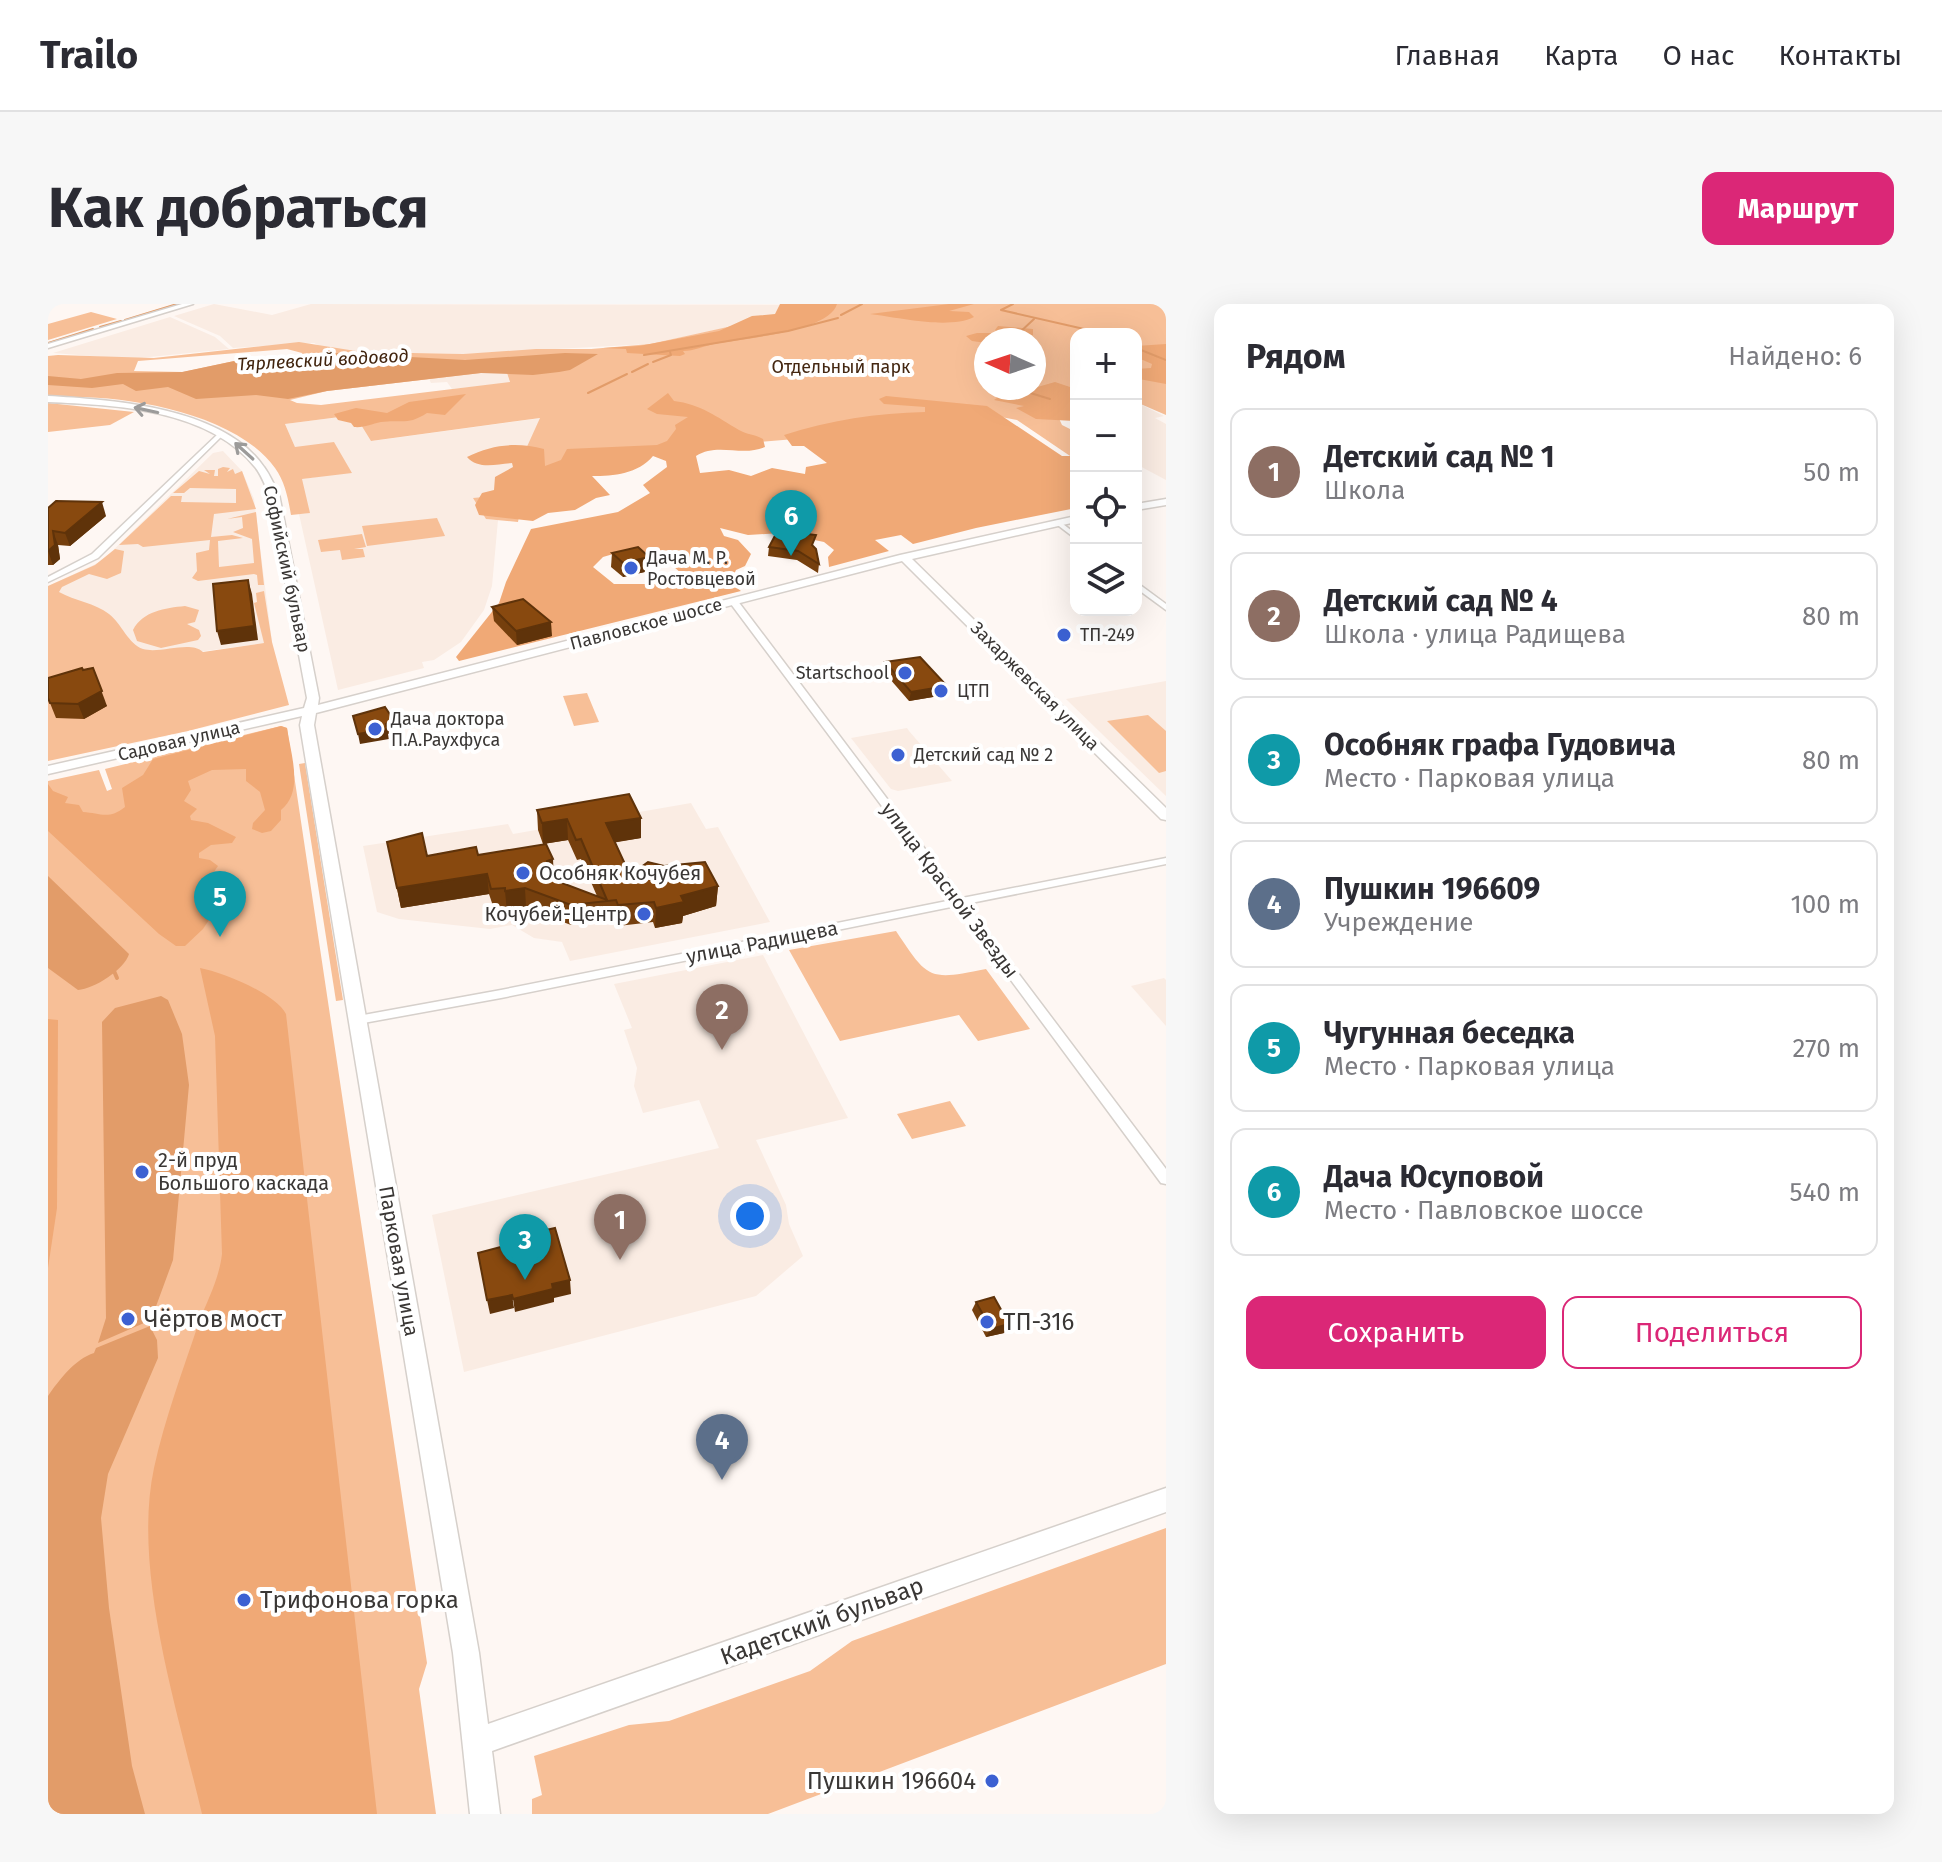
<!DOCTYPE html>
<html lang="ru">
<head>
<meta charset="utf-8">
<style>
  :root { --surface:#fff; --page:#f7f7f7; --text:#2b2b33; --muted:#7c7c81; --line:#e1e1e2; --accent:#db2777 }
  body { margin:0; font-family:"Fira Sans",sans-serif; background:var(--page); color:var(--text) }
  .controls { position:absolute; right:24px; top:24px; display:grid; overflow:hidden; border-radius:16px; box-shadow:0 8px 32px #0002 }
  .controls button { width:72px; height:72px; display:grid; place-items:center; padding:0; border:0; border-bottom:2px solid var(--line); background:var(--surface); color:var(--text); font:40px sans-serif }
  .compass { position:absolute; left:926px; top:24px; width:72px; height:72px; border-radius:50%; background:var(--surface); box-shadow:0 8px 32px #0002; rotate:273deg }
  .you { position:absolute; left:702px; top:912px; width:28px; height:28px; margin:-20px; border:6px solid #fff; border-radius:50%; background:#1a73e8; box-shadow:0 0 0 12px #1a73e833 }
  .badge { display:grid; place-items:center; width:52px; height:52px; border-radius:50%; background:var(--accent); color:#fff; font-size:26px; font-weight:700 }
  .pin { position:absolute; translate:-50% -66px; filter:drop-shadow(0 2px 4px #0008) }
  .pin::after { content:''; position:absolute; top:42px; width:28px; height:24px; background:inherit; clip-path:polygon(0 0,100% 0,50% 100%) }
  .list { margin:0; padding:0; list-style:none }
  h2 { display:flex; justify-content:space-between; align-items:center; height:104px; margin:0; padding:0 32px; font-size:34px }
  h2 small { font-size:26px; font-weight:400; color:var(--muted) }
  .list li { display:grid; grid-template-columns:52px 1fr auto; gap:24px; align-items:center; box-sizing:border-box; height:128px; margin:0 16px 16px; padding:0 16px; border:2px solid var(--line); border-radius:16px }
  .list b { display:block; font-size:30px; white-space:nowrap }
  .list p { margin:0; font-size:26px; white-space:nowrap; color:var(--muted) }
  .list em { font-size:26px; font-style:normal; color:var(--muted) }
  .actions { display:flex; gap:16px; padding:24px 32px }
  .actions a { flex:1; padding:18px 0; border:2px solid var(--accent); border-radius:16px; text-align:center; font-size:28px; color:var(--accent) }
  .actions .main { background:var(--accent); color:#fff }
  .icon { flex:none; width:44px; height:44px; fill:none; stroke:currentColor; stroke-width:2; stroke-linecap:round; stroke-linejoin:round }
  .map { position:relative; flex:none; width:1118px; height:1510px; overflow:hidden; border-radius:16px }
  header { display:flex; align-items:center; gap:48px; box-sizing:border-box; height:112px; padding:0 40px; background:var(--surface); border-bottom:2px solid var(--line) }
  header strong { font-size:38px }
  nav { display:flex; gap:44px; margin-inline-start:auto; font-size:28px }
  .intro { display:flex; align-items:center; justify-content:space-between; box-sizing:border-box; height:192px; padding:0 48px }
  h1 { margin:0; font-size:56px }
  .button { padding:20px 36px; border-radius:16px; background:var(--accent); color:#fff; font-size:28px; font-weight:700 }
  main { display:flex; gap:48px; padding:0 48px }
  aside { flex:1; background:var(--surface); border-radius:16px; box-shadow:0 8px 32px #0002 }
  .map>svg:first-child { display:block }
  .built { fill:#faece3 }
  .green { fill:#f7bf97; fill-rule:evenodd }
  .forest { fill:#f0a976; fill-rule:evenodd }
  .water { fill:#e29c69 }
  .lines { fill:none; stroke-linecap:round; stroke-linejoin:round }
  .stream-far1 { stroke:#e29c69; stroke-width:2 }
  .stream { stroke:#e29c69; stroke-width:4 }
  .street-casing { stroke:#d6d0cb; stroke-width:3 }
  .secondary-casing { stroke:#d6d0cb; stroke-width:3 }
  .street { fill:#fff; fill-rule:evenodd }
  .secondary { fill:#fff; fill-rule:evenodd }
  .wall { fill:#753f0d }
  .shaded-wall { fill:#5f330a }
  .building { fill:#88490f; stroke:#5f330a; stroke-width:2 }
  .oneway { stroke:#9c9b9a }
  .poi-dot { fill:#3c61d2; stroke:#fff; stroke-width:3 }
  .labels { text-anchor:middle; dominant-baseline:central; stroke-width:8; stroke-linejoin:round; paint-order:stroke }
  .far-water-label { font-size:18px; font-style:italic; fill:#41240e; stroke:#fff }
  .far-park-label { font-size:18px; fill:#442711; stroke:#fff }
  .far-poi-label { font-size:18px; fill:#3a3735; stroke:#fff; text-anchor:start }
  .far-street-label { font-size:18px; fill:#3a3735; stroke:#fff }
  .poi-label { font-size:20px; fill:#3a3735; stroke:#fff; text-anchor:start }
  .street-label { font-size:20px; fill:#3a3735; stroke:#fff }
  .near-poi-label { font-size:24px; fill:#3a3735; stroke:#fff; text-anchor:start }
  .near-street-label { font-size:24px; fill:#3a3735; stroke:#fff }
</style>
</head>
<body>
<header>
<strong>Trailo</strong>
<nav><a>Главная</a><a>Карта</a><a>О нас</a><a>Контакты</a></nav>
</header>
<div class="intro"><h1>Как добраться</h1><a class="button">Маршрут</a></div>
<main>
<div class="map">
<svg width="1118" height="1510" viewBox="0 0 1118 1510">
  <rect width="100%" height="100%" fill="#fef7f3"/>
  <!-- built -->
  <g class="built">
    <path d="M166,0L224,11L263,0L784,1L602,40L415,50L304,48L276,44L266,39L185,44L172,32L126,12Z"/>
    <path d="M122,13L167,33L181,45L82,55L5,49Z"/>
    <path d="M433,69H459L462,79L404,85L399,78L383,79L381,75Z"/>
    <path d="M1088,98L1116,112L1107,114L1118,120V176L1088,160Z"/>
    <path d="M308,111L324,137L493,114L457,191L438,215L450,216L444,282L436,306L413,338L386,356L374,358L376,364L290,386L251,210L261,209L253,175L304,168L247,143L237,120Z"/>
    <path d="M175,147L194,167L206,195L224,338L81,357L0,282L54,257L165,149Z"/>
    <path d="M1118,377V492L1018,395Z"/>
    <path d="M859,424L861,427L904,477L850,487L843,485L803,434Z"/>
    <path d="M643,499L658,525L670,523L722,618L522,657L514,638L486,634L464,621L442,625L351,615L329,608L315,542L460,520L465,530Z"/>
    <path d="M715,651L800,814L708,836L738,901L741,920L755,952L708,992L416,1068L384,911L671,844L651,796L595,809L586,782L589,764L576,726L584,724L566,680Z"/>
    <path d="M1116,674L1118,676V722L1083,682Z"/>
  </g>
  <!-- green -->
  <g class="green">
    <path d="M784,0H1118V111L1088,98V30H1028V89L1008,108L1014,121L1028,128V156L969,116L953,113L785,160L747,135L647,143L584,150L475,192L470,218L438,215L425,194L457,191L492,114L323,137L307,111L237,120L247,143L286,138L304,169L254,175L262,209L243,211C240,194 237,178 227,164C190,112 88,93 28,93L109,104L174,125L126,110L0,93V52L10,51L106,54L251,38L314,48L415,50L488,45H543L602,40ZM938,36H986V84H938ZM239,45L254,49L255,53L192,59L191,56L135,68L86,67L90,57ZM433,69H459L462,78L273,101L249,99L242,96L279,87Z"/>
    <path d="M43,8L69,15L0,36V20Z"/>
    <path d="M0,99L86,108L62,121L0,128Z"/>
    <path d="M175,163L182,164L179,168L185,165L187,170L194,167L208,205L166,210L163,233L184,231L195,234L170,237L171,263L206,259L204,235L185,228L195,224L194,213L179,215L208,208L216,281H210L209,271L206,270L150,277L144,274L149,267L148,249L161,246L162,236L95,243L90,240L71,241L123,192H134L133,198L188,199V185L142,184L136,189H125L151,167L162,170L156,166H167L166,172H170V165Z"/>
    <path d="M389,214L397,232L319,242L314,222Z"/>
    <path d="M314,230L318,243L306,245H315L317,253L294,256L292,246L273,248L270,236Z"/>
    <path d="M67,245L76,247L73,269L59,275L41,270L14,283L11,288C27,297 47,299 61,310C74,320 80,340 95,345C113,350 142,336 155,348L216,339L206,299L209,298L208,289L216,287L224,338L241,401L140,427L0,457V282L47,261Z"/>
    <path d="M137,302L151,306L147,318L139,320L151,326L153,332L150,336L113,344L89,337L85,326C95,307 117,304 137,302Z"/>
    <path d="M539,389L551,418L526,422L515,392Z"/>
    <path d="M1100,411L1118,427V467L1111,469L1059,417Z"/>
    <path d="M233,422L239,424L379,1359L371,1385L388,1510H0V477L51,466L59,487L64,485L57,465Z"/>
    <path d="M257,459L295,696L288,697L251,460Z"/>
    <path d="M848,627C880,675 880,677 938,665L982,725L930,737L911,711L792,737L741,646Z"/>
    <path d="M902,797L918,822L864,835L849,810Z"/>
    <path d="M1118,1224V1360L720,1510H484V1495L494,1491L486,1452L581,1421L621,1417L762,1367L804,1337Z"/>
  </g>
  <!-- forest -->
  <g class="forest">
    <path d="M732,0H789C781,28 692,35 666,40C656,42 646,47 635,47L637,50L632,52L579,49L578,45L555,44L591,42L671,27L704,12L727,10Z"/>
    <path d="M901,0H926L901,7L921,8L926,13C900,26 849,13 822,10Z"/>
    <path d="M950,22L985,25V31L978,32L975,36H938V39L924,37L918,32L929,29H951L947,26Z"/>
    <path d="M1118,40V80L1091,75L1088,78V65L1103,64L1104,60L1088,53V42Z"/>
    <path d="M1007,78L1028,85L1027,117L988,115L968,104L976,102L946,96L949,94L946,90L948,84H986Z"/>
    <path d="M620,89L626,97C652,100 669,113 691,126C699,131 707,130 715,135L717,143C694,153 669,138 648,152L652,169L681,166L703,172L724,164L757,170L758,163L779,159L756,142H744L736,131C782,116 829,109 877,108V103L836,100L831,95L838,92L939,102L1014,152H1028V204L928,224L865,240L853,231L827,236L841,247L781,263L780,253L786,246L776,238L733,229L700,231L672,224L676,232L690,236L703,250L697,262L688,266L682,279L693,287L411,357L408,353L451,299L458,278L483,225L570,208L602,189L595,181L619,163L618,157L605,152C590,170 566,172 544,172L562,191L548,194L527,206L500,209L485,217L431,211L427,201L434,189L446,186L447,173L465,163L464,159C449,160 430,166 419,153C445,140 469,138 496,145L497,162L513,156L519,145L609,141L619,137L628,125L627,121L640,113L609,110L599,105ZM572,248H609L634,270L612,280H566L545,263L555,253Z"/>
    <path d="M418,90L397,111L379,109C359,122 354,115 333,118C323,120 316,124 306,123L303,119L290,116L286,110L308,104L339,109L361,98Z"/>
    <path d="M233,422L239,424C243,451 256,488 233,506V516L223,527L214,529L204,525L205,519L217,506L212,488L198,477V465L164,466L140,477L143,486L136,497L149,505L142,512L143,516L160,519L188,533L184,539L163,541L151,549V554L162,556L170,562L159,578L166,586L161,599L169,604L155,625L137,642H128L111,630L0,527V480L5,487L20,493L17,499L31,501L35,508C52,509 61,516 77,503L74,484L95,471L105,455Z"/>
    <path d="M152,664C174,668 227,689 238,710L329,1510H154C130,1408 84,1267 106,1164C117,1114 135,1066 151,1018C160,995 171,975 174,950L167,732Z"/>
    <path d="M0,715L10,716L9,904L0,964Z"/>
  </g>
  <!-- water -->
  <g class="water">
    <path d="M290,49L417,56L517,49L550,50L522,66L511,68L485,71L433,69L279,87L240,95L208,91L148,95L120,83L88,87L75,80L44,84L0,81V72L33,75L69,69L134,68L191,56L192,59Z"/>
    <path d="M0,572L81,650C77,665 46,685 30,686L0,664Z"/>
    <path d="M113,692L120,696L134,730L141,781L125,956L103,1016L50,1039L58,1014L54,718L67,704Z"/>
    <path d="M102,1022L109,1036L110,1054L60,1170L53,1214L61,1304L84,1462L97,1510H0V1092C11,1076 27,1055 46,1049L48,1044Z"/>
  </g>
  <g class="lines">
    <!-- stream-far1 -->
    <g class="stream-far1">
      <path d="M965,0L953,6L1058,30"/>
      <path d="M793,11L814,0"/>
      <path d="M77,16L129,0"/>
      <path d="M52,23L73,17"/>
      <path d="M946,36L970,30L986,15"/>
      <path d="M0,39L45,25"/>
      <path d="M938,40L930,46L938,50"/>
      <path d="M1088,44L1118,56"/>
      <path d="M596,51L740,27L790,14"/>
      <path d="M938,56L933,72L938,75"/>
      <path d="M605,58L623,51L622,48"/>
      <path d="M584,68L600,60"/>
      <path d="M966,84L1002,95"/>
      <path d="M540,89L579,70"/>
    </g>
    <!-- stream -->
    <path class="stream" d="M66,667L69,674"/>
    <!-- street casing -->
    <g class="street-casing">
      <g id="street">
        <path d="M171,129L176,130L50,254L0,278V273L44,250Z"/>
        <path d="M1007,217H1011L1028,230V235L1007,219Z"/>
        <path d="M1088,278L1118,300V306L1088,284Z"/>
        <path d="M683,296H689L914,594L1118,554V560L918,600L1118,865V880L1113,879L908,602L453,694L310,720L306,719L304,716L310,712L453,686L904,596L683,300Z"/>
      </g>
    </g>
    <!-- secondary casing -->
    <g class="secondary-casing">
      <g id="secondary">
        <path d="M134,0H145L0,44V40Z"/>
        <path d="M0,92C66,96 175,103 216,163C222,171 226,181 231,190L271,394L270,401L852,251L1028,212V218L864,255L1118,504V516L1113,515L854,257L268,409L266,421L431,1349L440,1420L1118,1184V1208L444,1447L452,1510H422L405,1349L252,421L254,412L0,470V462L256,404L259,394L221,190C217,181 213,170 207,163C160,105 68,101 0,98Z"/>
        <path d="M1118,195V201L1088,206V200Z"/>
      </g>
    </g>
    <!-- street -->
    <use href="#street" class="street"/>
    <!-- secondary -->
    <use href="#secondary" class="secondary"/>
  </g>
  <!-- wall -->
  <g class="wall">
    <path d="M0,204L58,212L22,242L10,241L12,255L5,261H0Z"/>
    <path d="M766,242L771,260L770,269L749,256L720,252L721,243Z"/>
    <path d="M564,249L601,253V267L575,273L563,263Z"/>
    <path d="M444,303L504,332L469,341L446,317Z"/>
    <path d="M837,358L899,382L897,391L861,397L835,367Z"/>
    <path d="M35,366L59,402L36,415L8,414L0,394Z"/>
    <path d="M489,506L593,534L567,538L582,571L670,582L668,602L635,612L634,619L607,624L605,618L570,622L568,616L523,621L478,604L459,608L458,604L446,605L441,590L353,604L339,538L379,552L430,551L506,576L549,592L533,555L529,556L520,536L495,540L490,526Z"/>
    <path d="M928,998L956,1029L938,1033L924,1006Z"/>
  </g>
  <!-- shaded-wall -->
  <g class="shaded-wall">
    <path d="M54,198L58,212L22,242L17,229Z"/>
    <path d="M5,227L10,241L12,255L5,261L0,247Z"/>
    <path d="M601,253V267L575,273V259Z"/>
    <path d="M200,276L204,290L210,336L173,341L169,327Z"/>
    <path d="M503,318L504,332L469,341L468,327Z"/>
    <path d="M45,364L59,402L36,415L30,400Z"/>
    <path d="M899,382L897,391L861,397L863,388Z"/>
    <path d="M347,418L349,428L340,430L341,435L312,440L310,430Z"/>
    <path d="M593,514V534L558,540V519Z"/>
    <path d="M519,515L520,536L495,540L494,519Z"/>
    <path d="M505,555L506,576L499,557Z"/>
    <path d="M439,570L441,590L353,604L349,584Z"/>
    <path d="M670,582L668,602L635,612L634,619L607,624L608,604L633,592Z"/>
    <path d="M477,584L478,604L459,608L457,587Z"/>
    <path d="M522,976L523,990L506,994V998L467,1008L465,995L504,980Z"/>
    <path d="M464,991L466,1004L442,1010L439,996Z"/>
    <path d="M961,1020L956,1029L938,1033L943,1025Z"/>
  </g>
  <!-- building -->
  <g class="building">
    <path d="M8,197L54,198L17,229L5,227L7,241L0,247V204Z"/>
    <path d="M734,227L768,231L764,241L768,245L771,260L750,247L721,243L729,228Z"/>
    <path d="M590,243L601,253L575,259L564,249Z"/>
    <path d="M200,276L206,322L169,327L165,280Z"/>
    <path d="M475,295L503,318L468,327L444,303Z"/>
    <path d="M872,353L899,382L863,388L837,358Z"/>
    <path d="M34,364L35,366L45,364L54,387L30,400L2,399L0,394V374Z"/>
    <path d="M337,403L347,418L338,420L339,425L310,430L305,412Z"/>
    <path d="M581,490L593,514L558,519L582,571L600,558L616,562L657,558L670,582L633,592L636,598L608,604L606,598L570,601L568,596L523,601L477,584L457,587V584L443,585L439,570L349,584L339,538L374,529L379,552L428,543L430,551L498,540L505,555L499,557L506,576L559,596L533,535L528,536L519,515L494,519L489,506Z"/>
    <path d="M507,924L522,976L504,980L505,985L465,995L464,991L439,996L430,949L464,940L463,934Z"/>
    <path d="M946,993L961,1020L943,1025L928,998Z"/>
  </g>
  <!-- one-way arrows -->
  <defs><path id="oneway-shaft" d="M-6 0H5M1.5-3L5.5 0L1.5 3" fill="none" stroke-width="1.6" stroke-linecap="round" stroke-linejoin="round" transform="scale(2)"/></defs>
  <g class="oneway">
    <use href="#oneway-shaft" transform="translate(98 106) rotate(-168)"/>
    <use href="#oneway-shaft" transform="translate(196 147) rotate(-138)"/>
  </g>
  <!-- markers -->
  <g class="poi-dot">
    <circle cx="583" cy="264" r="8"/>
    <circle cx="1016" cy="331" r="8"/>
    <circle cx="857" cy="369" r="8"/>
    <circle cx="893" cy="387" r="8"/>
    <circle cx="327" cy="425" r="8"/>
    <circle cx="850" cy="451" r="8"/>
    <circle cx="475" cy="569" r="8"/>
    <circle cx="596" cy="610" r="8"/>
    <circle cx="94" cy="868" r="8"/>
    <circle cx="80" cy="1015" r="8"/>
    <circle cx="939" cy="1018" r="8"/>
    <circle cx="196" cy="1296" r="8"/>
    <circle cx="944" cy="1477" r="8"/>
  </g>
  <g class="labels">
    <!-- far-water labels -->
    <g class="far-water-label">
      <text transform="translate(275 56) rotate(-3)">Тярлевский водовод</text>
    </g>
    <!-- far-park labels -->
    <g class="far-park-label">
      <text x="793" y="63">Отдельный парк</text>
    </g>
    <!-- far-poi labels -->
    <g class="far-poi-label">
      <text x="599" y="254">Дача М. Р.<tspan x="599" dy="21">Ростовцевой</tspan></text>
      <text x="1032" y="331">ТП-249</text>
      <text x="841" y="369" text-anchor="end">Startschool</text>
      <text x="909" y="387">ЦТП</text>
      <text x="343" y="415">Дача доктора<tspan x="343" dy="21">П.А.Раухфуса</tspan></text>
      <text x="866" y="451">Детский сад № 2</text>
    </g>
    <!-- far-street labels -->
    <g class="far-street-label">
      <text transform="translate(239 265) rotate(78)">Софийский бульвар</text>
      <text transform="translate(598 320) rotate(-15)">Павловское шоссе</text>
      <text transform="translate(987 382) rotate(45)">Захаржевская улица</text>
      <text transform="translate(131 437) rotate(-13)">Садовая улица</text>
    </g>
    <!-- poi labels -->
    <g class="poi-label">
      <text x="491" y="569">Особняк Кочубея</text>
      <text x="580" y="610" text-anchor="end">Кочубей-Центр</text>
      <text x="110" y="856">2-й пруд<tspan x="110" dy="23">Большого каскада</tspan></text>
    </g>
    <!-- street labels -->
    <g class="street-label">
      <text transform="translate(902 586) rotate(53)">улица Красной Звезды</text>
      <text transform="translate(714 638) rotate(-11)">улица Радищева</text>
      <text transform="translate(351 957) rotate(80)">Парковая улица</text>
    </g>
    <!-- near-poi labels -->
    <g class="near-poi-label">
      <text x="96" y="1015">Чёртов мост</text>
      <text x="955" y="1018">ТП-316</text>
      <text x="212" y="1296">Трифонова горка</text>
      <text x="928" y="1477" text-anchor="end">Пушкин 196604</text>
    </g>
    <!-- near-street labels -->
    <g class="near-street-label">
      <text transform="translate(774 1317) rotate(-20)">Кадетский бульвар</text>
    </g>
  </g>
</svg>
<div class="controls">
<button>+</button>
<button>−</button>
<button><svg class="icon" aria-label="locate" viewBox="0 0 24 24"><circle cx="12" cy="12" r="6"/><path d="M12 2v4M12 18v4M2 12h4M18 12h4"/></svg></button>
<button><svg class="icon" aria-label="layers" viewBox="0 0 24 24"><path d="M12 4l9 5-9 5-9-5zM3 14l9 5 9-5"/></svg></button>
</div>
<svg class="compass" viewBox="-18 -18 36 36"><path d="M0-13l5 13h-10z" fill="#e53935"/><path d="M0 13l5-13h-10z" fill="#7c7c81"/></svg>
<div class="you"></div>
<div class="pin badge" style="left:572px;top:956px;background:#8d6e63">1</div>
<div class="pin badge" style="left:674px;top:746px;background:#8d6e63">2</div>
<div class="pin badge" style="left:477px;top:976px;background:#0f9aa8">3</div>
<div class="pin badge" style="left:674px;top:1176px;background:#5c6f8a">4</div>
<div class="pin badge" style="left:172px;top:633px;background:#0f9aa8">5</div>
<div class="pin badge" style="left:743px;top:252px;background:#0f9aa8">6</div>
</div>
<aside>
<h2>Рядом<small>Найдено: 6</small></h2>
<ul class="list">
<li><span class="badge" style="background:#8d6e63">1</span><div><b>Детский сад № 1</b><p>Школа</p></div><em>50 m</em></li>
<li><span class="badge" style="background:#8d6e63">2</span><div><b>Детский сад № 4</b><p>Школа · улица Радищева</p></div><em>80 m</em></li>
<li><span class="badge" style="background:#0f9aa8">3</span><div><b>Особняк графа Гудовича</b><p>Место · Парковая улица</p></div><em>80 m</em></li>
<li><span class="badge" style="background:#5c6f8a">4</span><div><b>Пушкин 196609</b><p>Учреждение</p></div><em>100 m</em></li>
<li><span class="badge" style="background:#0f9aa8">5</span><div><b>Чугунная беседка</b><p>Место · Парковая улица</p></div><em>270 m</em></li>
<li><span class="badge" style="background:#0f9aa8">6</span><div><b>Дача Юсуповой</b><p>Место · Павловское шоссе</p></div><em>540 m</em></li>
</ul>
<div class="actions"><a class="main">Сохранить</a><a>Поделиться</a></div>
</aside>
</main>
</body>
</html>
